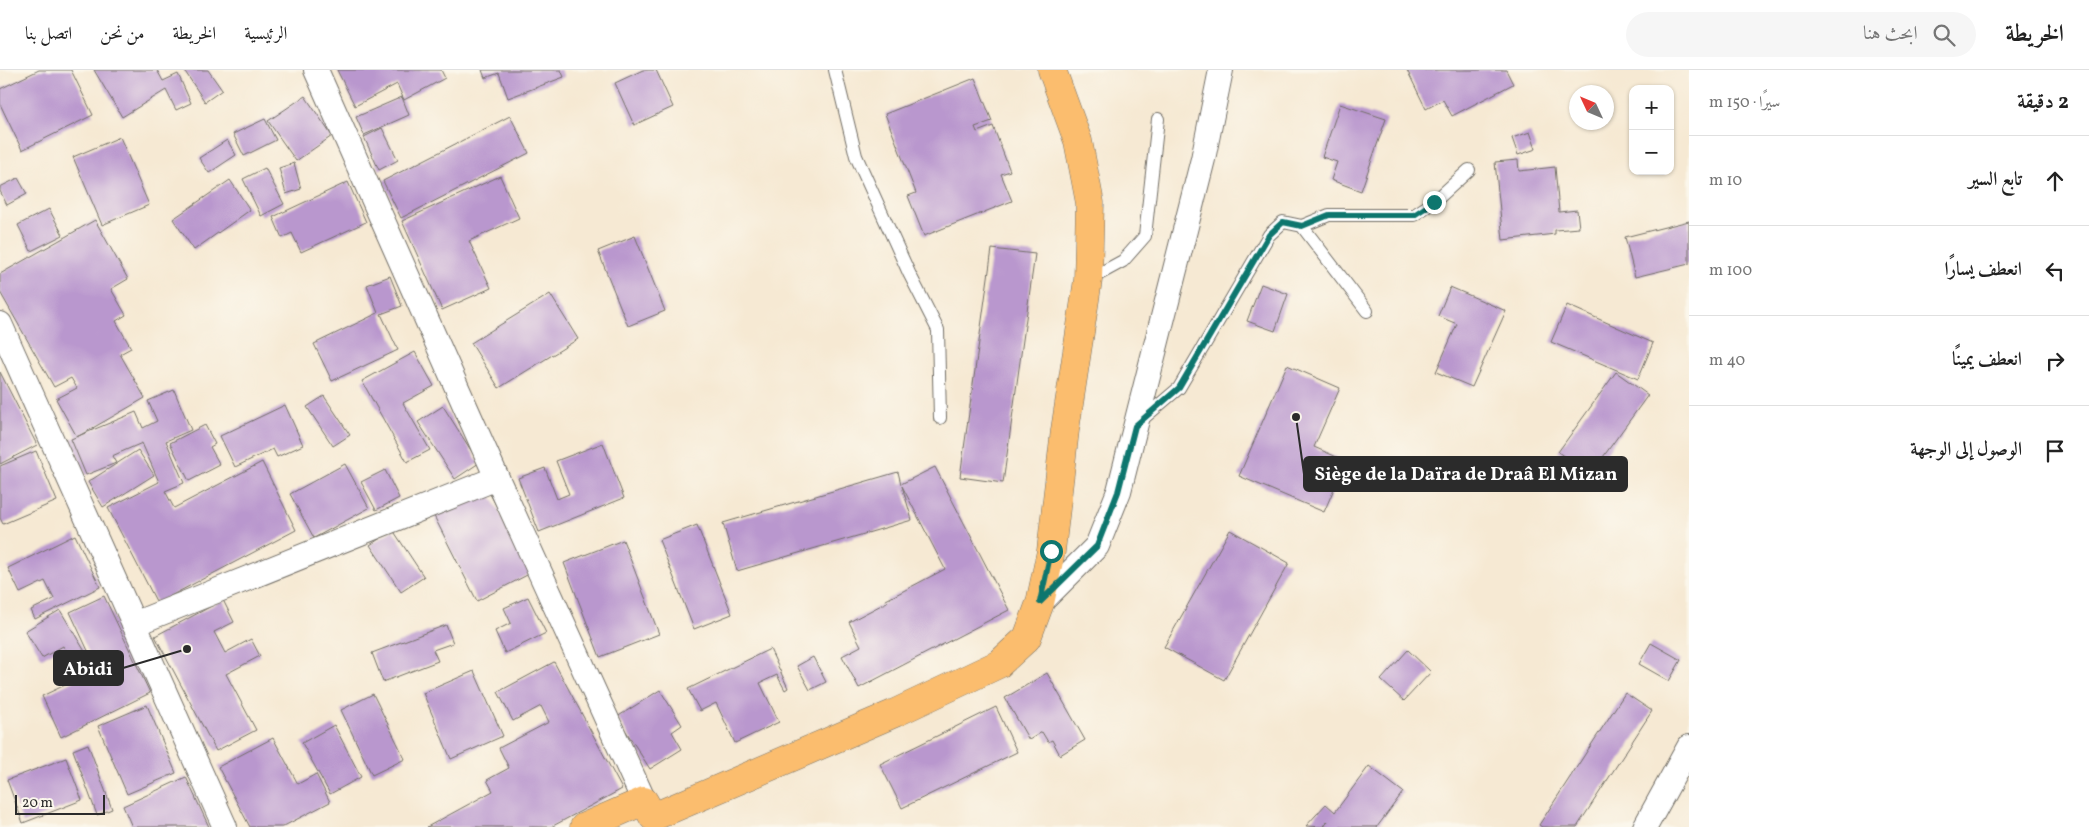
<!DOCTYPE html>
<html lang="ar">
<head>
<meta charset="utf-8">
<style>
  :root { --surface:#fff; --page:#f6f6f6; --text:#222; --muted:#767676; --line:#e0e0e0 }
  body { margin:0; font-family:Vollkorn,Amiri,serif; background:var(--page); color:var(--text); direction:rtl }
  .controls { position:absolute; right:15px; top:15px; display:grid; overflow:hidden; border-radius:10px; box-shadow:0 1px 4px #0004 }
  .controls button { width:45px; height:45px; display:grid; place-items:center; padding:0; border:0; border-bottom:1px solid var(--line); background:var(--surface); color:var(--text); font:25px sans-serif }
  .compass { position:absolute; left:1569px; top:15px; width:45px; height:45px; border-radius:50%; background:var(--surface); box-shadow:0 1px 4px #0004; rotate:314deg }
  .scale { position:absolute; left:15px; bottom:12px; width:90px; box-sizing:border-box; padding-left:5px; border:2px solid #2b2b2b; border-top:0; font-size:14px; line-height:18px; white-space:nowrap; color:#2b2b2b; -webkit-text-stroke:4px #fbf7ec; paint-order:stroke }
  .stop { position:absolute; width:15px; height:15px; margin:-11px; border:4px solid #0f766e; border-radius:50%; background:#fff }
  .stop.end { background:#0f766e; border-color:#fff; box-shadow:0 1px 5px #0008 }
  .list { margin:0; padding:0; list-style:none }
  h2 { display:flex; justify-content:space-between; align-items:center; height:65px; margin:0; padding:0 20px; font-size:21px }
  h2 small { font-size:16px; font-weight:400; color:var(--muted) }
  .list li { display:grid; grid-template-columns:32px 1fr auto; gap:15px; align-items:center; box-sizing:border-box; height:90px; padding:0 20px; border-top:1px solid var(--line) }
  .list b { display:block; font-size:19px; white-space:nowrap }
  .list em { font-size:16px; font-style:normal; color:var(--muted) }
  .icon { flex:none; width:28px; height:28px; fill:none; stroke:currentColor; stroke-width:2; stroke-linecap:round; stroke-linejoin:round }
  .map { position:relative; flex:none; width:1689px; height:757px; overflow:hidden; direction:ltr }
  header { display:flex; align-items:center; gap:30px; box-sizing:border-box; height:70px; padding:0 25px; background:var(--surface); border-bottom:1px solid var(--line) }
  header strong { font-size:24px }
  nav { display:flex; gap:28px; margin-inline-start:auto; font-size:18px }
  .search { width:350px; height:45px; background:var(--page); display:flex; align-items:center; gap:12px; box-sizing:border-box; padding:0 18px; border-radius:28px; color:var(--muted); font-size:19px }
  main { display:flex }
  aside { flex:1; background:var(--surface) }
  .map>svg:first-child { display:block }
  .building { fill:#b997ce }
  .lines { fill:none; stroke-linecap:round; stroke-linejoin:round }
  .service-casing { stroke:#726e66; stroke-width:14 }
  .minor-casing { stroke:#726e66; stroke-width:26 }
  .primary-casing { stroke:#726e66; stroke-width:29 }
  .service { stroke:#fff; stroke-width:12 }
  .minor { stroke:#fff; stroke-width:24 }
  .primary { stroke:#fbbd6e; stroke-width:28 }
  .route { stroke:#0f766e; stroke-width:6 }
  .leader { fill:none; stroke:#2b2b2b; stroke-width:2 }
  .callout-dot { fill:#2b2b2b; stroke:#fbf7ec; stroke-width:2 }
  .callout { fill:#2b2b2b; stroke:#2b2b2b; stroke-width:2 }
  .callout-label { font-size:19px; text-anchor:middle; font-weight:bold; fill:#fff }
</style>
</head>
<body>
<header>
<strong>الخريطة</strong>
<div class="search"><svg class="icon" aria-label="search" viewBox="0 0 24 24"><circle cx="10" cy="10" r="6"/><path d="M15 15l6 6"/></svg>ابحث هنا</div>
<nav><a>الرئيسية</a><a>الخريطة</a><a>من نحن</a><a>اتصل بنا</a></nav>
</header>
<main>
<aside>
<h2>2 دقيقة<small>سيرًا · 150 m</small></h2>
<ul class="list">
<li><svg class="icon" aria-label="ahead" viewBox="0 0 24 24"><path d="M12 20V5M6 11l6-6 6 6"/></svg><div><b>تابع السير</b></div><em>10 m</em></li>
<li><svg class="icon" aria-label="left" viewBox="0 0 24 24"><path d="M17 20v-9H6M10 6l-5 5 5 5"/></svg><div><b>انعطف يسارًا</b></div><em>100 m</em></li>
<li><svg class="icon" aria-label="right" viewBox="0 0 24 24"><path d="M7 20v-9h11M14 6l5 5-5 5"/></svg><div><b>انعطف يمينًا</b></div><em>40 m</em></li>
<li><svg class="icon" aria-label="arrive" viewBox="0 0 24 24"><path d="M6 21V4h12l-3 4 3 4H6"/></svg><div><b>الوصول إلى الوجهة</b></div></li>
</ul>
</aside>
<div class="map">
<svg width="1689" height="757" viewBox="0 0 1689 757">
  <rect width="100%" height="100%" fill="#fbf7ec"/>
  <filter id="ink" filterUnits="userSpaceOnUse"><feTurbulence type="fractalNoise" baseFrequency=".02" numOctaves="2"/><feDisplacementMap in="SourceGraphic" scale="10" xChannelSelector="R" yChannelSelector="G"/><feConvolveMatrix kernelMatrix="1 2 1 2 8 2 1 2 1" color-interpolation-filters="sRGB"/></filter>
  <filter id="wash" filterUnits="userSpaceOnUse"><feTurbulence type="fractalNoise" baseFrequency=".0096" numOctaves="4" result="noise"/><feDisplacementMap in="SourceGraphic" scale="20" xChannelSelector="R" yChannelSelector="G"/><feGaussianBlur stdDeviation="1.12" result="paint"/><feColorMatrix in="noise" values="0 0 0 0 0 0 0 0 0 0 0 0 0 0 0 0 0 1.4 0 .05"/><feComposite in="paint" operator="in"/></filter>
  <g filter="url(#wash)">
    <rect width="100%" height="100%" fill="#f6e9d3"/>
    <g id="blocks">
      <!-- building -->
      <g class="building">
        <path d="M39,0H71L93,45L22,80L0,34V19Z"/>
        <path d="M94,0H157L163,11L178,4L191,33L176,40L166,20L122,47Z"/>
        <path d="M184,0H208L222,20L205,32Z"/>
        <path d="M337,0H441L445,8L404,30L397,14L355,36Z"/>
        <path d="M482,0H561L564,7L508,28L499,3L485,8Z"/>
        <path d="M643,0H656L673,37L634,55L615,13Z"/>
        <path d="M1407,0H1506L1513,14L1452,46L1443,30L1426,39Z"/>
        <path d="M975,8L992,51L975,57L977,62L993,56L1010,101L1001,104L1012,131L924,166L908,126L916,123L885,44Z"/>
        <path d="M305,26L332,66L296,91L268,51Z"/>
        <path d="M402,27L409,45L364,65L356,47Z"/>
        <path d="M1340,34L1386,49L1361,121L1331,110L1337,92L1322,87Z"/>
        <path d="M510,46L529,83L401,148L383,111Z"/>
        <path d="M265,49L276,70L244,86L233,64Z"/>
        <path d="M382,58L398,90L379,100L364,67Z"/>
        <path d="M1530,62L1536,79L1518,85L1512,68Z"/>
        <path d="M120,67L149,135L102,155L73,87Z"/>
        <path d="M227,70L236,85L209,103L199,88Z"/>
        <path d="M1518,90L1519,101L1555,97L1559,142L1577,140L1579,158L1555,160V164L1503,170L1495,92Z"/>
        <path d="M294,93L301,119L286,124L279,98Z"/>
        <path d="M265,98L284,134L261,146L243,109Z"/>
        <path d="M500,106L519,148L469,171L491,218L442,240L402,151Z"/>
        <path d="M18,108L27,124L7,135L0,121V117Z"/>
        <path d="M230,110L250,140L194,180L173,149Z"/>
        <path d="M348,112L366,152L301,182L292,163L282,168L273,147Z"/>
        <path d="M49,139L63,165L31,181L18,155Z"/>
        <path d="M95,150L128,209L111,219L126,245L116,251L131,278L120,284L145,328L77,367L56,329L77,318L71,308L54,317L0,222V204Z"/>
        <path d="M1689,151V194L1635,207L1625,167Z"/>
        <path d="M635,166L665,241L628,256L598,181Z"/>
        <path d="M992,179L1035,184L1003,413L960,407Z"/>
        <path d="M390,206L402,236L381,244L398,280L332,311L314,274L378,243L367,215Z"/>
        <path d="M1261,214L1288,224L1275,261L1247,251Z"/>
        <path d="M1450,217L1506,241L1472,317L1436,302L1457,254L1438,246Z"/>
        <path d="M550,224L578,269L499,318L471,273Z"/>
        <path d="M1567,235L1653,273L1638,309L1551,272Z"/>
        <path d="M415,282L434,316L403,333L430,380L407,392L362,311Z"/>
        <path d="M1287,295L1340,318L1314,377L1346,391L1324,442L1239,406Z"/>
        <path d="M0,302L37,375L0,394Z"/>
        <path d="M1616,302L1648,325L1590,405L1558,382Z"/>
        <path d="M174,320L191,360L166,371L184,413L165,421L174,438L262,392L296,460L157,533L108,438L159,412L142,373L112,386L116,393L86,405L71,369L136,342L143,358L157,351L148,331Z"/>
        <path d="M324,326L350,365L333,376L307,337Z"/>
        <path d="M285,335L303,375L277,387L273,379L235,397L220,366Z"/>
        <path d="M443,336L479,393L455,409L418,352Z"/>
        <path d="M205,355L215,374L210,377L220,395L189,411L170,373Z"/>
        <path d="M603,373L624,428L539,462L518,408L545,398L557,429L569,424L556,391Z"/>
        <path d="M138,380L154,405L103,437L88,412Z"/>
        <path d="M36,381L57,431L3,454L0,448V396Z"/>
        <path d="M345,394L369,438L314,468L290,424Z"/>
        <path d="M935,397L1009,540L859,618L842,586L861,576L849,552L887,532L886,530L945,499L902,416L912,450L737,501L723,453L898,402L901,414Z"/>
        <path d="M385,400L399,428L376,440L361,412Z"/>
        <path d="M487,418L531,503L477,531L434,446Z"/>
        <path d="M697,455L732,544L694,559L659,470Z"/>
        <path d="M393,460L424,507L401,522L370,475Z"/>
        <path d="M1230,460L1289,493L1224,610L1164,577Z"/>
        <path d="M75,465L100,517L35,549L31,540L54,529L45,511L20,523L8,498Z"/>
        <path d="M623,470L659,564L600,587L564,493Z"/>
        <path d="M104,526L150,623L61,667L42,626L97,600L70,542Z"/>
        <path d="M528,527L546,563L505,583L495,561L511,553L504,538Z"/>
        <path d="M223,530L234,552L214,562L225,583L251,569L260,586L226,604L256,660L216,681L155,566Z"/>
        <path d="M60,540L95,598L81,606L63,576L42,588L25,561Z"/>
        <path d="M446,555L453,573L433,580L438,591L383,612L372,583Z"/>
        <path d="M1651,573L1681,590L1669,611L1639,594Z"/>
        <path d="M770,579L788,618L785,620L777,605L760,613L779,652L735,673L716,633L700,641L688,619Z"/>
        <path d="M1408,580L1431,602L1404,631L1381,610Z"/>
        <path d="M813,587L826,612L810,620L797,596Z"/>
        <path d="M554,592L622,719L551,757H427L493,721L487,710L509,698L499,678L549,652L541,636L513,651L498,622Z"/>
        <path d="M474,601L503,666L451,689L423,623Z"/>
        <path d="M1047,603L1085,670L1060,685L1052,670L1048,672L1042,662L1029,670L1005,628Z"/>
        <path d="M660,620L682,655L672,662L682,679L650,699L617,647Z"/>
        <path d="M1625,623L1652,641L1577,757H1542L1539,755Z"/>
        <path d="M373,624L405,689L372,705L341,640Z"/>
        <path d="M147,635L176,703L127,724L98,656Z"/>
        <path d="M996,637L1017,682L902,738L880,694Z"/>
        <path d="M334,655L361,707L330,724L302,673Z"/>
        <path d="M273,668L298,714L316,704L330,732L282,757H250L218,697Z"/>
        <path d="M88,674L112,739L97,745L73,680Z"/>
        <path d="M66,688L82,730L23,753L7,710Z"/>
        <path d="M1369,696L1403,722L1377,757H1324L1328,751L1323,757L1306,756L1326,734L1335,742Z"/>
        <path d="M186,707L209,757H132L123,736Z"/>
      </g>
    </g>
  </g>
  <g filter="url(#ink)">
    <use href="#blocks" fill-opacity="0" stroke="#726e66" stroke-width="1"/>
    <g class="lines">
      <!-- service casing -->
      <g class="service-casing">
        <g id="service">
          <path d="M835,0L856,86L909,203L938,260L940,348"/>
          <path d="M1302,156L1329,145H1414L1434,132L1469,100"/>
          <path d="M1088,210L1123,191L1145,166L1158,49"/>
          <path d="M1139,352L1179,318L1269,165L1283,152L1302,156L1367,241"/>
        </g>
      </g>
      <!-- minor casing -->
      <g class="minor-casing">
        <g id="minor">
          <path d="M316,0L497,408L644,731"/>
          <path d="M0,254L225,757"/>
          <path d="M1040,533L1097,476L1119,421L1203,89L1221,0"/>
          <path d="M134,554L497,408"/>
          <path d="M1645,757L1689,677"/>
        </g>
      </g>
      <!-- primary casing -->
      <g class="primary-casing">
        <path id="primary" d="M584,757L644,731L653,747L895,643L999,594L1027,568L1040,533L1051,481L1065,360L1088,210L1090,133L1078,71L1052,0"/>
      </g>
      <!-- service -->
      <use href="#service" class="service"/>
      <!-- minor -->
      <use href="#minor" class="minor"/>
      <!-- primary -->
      <use href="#primary" class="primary"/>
    </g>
  </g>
  <g class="lines" filter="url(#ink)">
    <!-- route -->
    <path class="route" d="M1051,481L1040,532L1097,476L1118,422L1135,356L1179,318L1269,165L1283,152L1302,156L1329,145H1414L1434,132"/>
  </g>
  <!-- callouts -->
  <path class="leader" d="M1296 347L1304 404M187 579L123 598"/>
  <g class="callout-dot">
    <circle cx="1296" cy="347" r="5"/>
    <circle cx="187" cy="579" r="5"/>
  </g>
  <g class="callout">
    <rect x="1304" y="387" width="323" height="34" rx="5"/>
    <rect x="54" y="581" width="69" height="34" rx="5"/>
  </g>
  <g class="callout-label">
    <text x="1466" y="410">Siège de la Daïra de Draâ El Mizan</text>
    <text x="88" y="605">Abidi</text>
  </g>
</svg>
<div class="controls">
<button>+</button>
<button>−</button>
</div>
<svg class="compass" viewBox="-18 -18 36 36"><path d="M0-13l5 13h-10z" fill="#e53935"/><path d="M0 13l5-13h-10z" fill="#767676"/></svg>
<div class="scale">20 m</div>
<div class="stop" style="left:1051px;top:481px"></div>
<div class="stop end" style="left:1434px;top:132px"></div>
</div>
</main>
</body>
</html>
